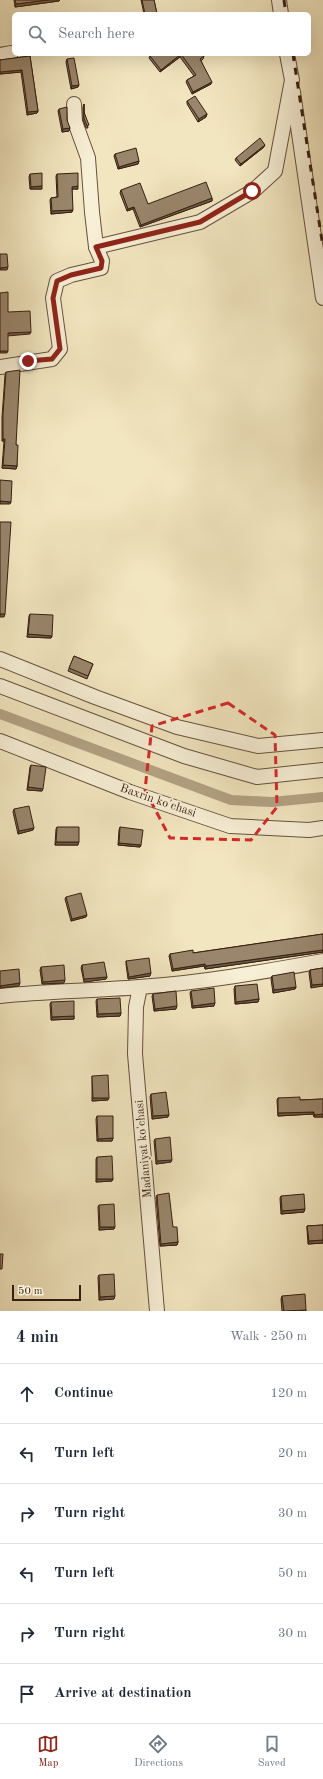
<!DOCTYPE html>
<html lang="en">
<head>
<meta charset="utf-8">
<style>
  :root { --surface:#fff; --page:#f6f6f7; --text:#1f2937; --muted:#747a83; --line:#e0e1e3; --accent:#8f2418 }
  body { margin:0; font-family:"Old Standard TT",serif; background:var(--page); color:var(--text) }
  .scale { position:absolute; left:12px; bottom:10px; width:69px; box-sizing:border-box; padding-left:4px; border:2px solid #381f11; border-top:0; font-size:11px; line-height:14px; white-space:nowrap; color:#381f11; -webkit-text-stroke:3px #f7efd6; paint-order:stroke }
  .stop { position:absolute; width:12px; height:12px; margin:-9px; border:3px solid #8f2418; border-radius:50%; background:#fff }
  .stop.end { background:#8f2418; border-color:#fff; box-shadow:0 1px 4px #0008 }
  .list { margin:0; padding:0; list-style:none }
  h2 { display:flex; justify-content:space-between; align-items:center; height:52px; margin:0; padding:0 16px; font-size:17px }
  h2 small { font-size:13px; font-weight:400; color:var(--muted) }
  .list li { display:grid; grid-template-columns:26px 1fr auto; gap:12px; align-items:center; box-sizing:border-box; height:60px; padding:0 16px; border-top:1px solid var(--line) }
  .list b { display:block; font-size:15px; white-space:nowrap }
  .list em { font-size:13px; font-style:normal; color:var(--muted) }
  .icon { flex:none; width:22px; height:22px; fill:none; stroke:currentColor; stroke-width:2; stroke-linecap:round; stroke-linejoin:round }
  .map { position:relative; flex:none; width:323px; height:1311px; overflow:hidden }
  .search { position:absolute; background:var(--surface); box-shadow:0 4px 16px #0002; left:12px; right:12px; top:12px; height:44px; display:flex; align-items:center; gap:10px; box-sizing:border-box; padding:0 14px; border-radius:6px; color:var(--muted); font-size:15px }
  .sheet { height:412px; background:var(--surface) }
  nav { display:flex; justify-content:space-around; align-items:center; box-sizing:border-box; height:56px; border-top:1px solid var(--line); background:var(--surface); font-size:11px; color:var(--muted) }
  nav a { display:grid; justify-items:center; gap:2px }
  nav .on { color:var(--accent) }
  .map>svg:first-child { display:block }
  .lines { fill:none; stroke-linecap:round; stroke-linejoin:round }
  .canal { stroke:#b3a284; stroke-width:10 }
  .minor-casing { stroke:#66513d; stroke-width:16 }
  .minor { stroke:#f7efd6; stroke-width:14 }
  .rail { stroke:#381f11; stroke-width:3; stroke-dasharray:7 7; stroke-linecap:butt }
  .wall { fill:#84735d; stroke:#381f11 }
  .shaded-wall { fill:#6b5e4c; stroke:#381f11 }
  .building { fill:#99866c; stroke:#381f11 }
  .route { stroke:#8f2418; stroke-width:5 }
  .marked { fill:none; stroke:#d62828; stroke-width:3; stroke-dasharray:8 5; stroke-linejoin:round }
  .labels { text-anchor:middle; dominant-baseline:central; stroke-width:3.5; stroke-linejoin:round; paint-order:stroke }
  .street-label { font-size:12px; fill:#381f11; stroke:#f7efd6 }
</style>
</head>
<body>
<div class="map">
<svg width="323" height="1311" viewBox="0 0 323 1311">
  <rect width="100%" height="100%" fill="#f2e6c0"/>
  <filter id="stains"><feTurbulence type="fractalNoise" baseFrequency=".005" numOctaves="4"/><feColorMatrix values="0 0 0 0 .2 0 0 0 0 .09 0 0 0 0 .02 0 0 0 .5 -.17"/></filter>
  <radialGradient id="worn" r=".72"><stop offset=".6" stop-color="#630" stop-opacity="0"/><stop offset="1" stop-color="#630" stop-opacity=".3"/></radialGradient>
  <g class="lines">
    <!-- canal -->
    <path class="canal" d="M0,714L231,800L272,802L323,797"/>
    <!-- minor casing -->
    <g class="minor-casing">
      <g id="minor">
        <path d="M279,0L281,14"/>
        <path d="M0,55L11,53"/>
        <path d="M293,92L323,298"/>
        <path d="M96,247L200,222L253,191L275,171L292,80L287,54"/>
        <path d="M0,367L52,359L60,349L53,298L57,281L71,275L101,268L102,261L96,247L92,212L88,158L75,122L74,104"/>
        <path d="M0,659L95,697L177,727L258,746L323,740"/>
        <path d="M0,686L184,756L257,777L323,770"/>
        <path d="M0,741L130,792L230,826L309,830L323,828"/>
        <path d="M140,987L136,1007L135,1054L157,1311"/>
        <path d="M0,996C47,991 93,991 139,987C201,983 262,972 323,961"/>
      </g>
    </g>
    <!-- minor -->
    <use href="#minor" class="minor"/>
    <!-- rail -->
    <g class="rail">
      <path d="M284,0L286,14"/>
      <path d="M293,54L323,247"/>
    </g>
  </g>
  <!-- wall -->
  <g class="wall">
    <path d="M14,0H60L59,1L15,7Z"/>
    <path d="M141,0H154L157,14H144Z"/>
    <path d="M202,54L204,56L203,59L201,61L211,84L192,94L186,82L187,80L194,76L180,57L160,72L149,58L150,56Z"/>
    <path d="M30,56L38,111L37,113L27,115L21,72L0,74V60Z"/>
    <path d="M67,59L78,87L71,89L66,62Z"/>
    <path d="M187,101L207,114L206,117L198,122L187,104Z"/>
    <path d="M84,104V112L88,128H86L83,120V107Z"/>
    <path d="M59,109L67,120L69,131L62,132L58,111Z"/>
    <path d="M264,147L240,166L235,160L236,158Z"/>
    <path d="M115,154L139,161L138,164L118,169L114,156Z"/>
    <path d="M30,174L42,189H30L29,177Z"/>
    <path d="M57,174L78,189H72V212L51,214L50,200L51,198L57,197L56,176Z"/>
    <path d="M121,190L148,204L212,198V201L140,227L133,209L127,211L120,193Z"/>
    <path d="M6,372L16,445L17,466L16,469L2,468L4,441H2V417L5,375Z"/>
    <path d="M30,614L52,636L51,638L27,637L29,616Z"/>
    <path d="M74,656L93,664L87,679L68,671Z"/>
    <path d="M31,765L42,791L27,790L30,767Z"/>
    <path d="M14,809L33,830L18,834L13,812Z"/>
    <path d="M57,827L78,845H55L56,829Z"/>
    <path d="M120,827L141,845L140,847L118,845L119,830Z"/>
    <path d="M66,897L86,917L71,921L65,899Z"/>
    <path d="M323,934V952L205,969L204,966L172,971L169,956L170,954L193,953Z"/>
    <path d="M126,961L150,976L128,979L126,964Z"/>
    <path d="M82,965L107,977L106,979L84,982L81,968Z"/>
    <path d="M41,967L64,983L42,984L40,970Z"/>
    <path d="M323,968L311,988L309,973L310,970Z"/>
    <path d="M272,976L296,987L295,989L273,993L271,979Z"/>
    <path d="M235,986L259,999L258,1002L235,1004L234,989Z"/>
    <path d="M191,991L214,1006L192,1008L190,993Z"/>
    <path d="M153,994L176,1009L154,1011L152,996Z"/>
    <path d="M97,999L121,1013L120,1016L97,1017L96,1001Z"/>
    <path d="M51,1002L74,1016V1019L51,1020L50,1004Z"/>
    <path d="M92,1076L108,1100L92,1101Z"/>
    <path d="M151,1094L168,1117L152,1119L150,1097Z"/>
    <path d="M278,1098L300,1100L323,1099V1117H314L313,1114L278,1116L277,1100Z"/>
    <path d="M97,1116L113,1138L112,1141H97L96,1119Z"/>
    <path d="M155,1139L171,1162L156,1164L154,1141Z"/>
    <path d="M97,1157L113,1179L112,1181L96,1182V1159Z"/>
    <path d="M157,1195L173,1227L178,1242L177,1245L160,1246L156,1197Z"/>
    <path d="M281,1196L304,1212L281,1214L280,1198Z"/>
    <path d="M99,1205L114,1229L99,1230L98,1207Z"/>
    <path d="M323,1225V1243L308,1244L307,1229V1226Z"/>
    <path d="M99,1275L114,1299L99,1300L98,1277Z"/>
    <path d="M282,1296L306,1311H282L281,1299Z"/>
  </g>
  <!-- shaded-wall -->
  <g class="shaded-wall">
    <path d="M48,0H60L59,1L15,7L16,4Z"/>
    <path d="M181,54L180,57L160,72L161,70Z"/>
    <path d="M22,70L21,72L0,74V72Z"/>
    <path d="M212,82L211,84L192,94L193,92Z"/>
    <path d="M79,85L78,87L71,89L72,86Z"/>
    <path d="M38,111L37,113L27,115L28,112Z"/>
    <path d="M207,114L206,117L198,122L199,119Z"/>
    <path d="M70,128L69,131L62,132L63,129Z"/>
    <path d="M265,145L264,147L240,166L241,164Z"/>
    <path d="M139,161L138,164L118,169L119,167Z"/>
    <path d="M42,186V189H30L31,187Z"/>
    <path d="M78,186V189H71L72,187Z"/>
    <path d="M212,198V201L140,227L141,225Z"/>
    <path d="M134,207L133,209L127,211L128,209Z"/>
    <path d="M73,210L72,212L51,214L52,211Z"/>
    <path d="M8,267L7,270H0V268Z"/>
    <path d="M31,332L30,334L7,336L8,333Z"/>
    <path d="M0,351H8L7,353H0Z"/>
    <path d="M3,439H5L4,441H2Z"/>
    <path d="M3,465L17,466L16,469L2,468Z"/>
    <path d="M0,501L11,502L10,504H0Z"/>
    <path d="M0,614H5L4,617H0Z"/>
    <path d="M28,634L52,636L51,638L27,637Z"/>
    <path d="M28,787L43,789L42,791L27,790Z"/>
    <path d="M34,828L33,830L18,834L19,831Z"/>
    <path d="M56,842H79L78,845H55Z"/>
    <path d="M119,843L141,845L140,847L118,845Z"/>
    <path d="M87,915L86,917L71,921L72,919Z"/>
    <path d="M323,950V952L205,969L206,966Z"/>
    <path d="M205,964L204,966L172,971L173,969Z"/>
    <path d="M151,973L150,976L128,979L129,977Z"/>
    <path d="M107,977L106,979L84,982V979Z"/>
    <path d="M65,980L64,983L42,984L43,982Z"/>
    <path d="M20,983L19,986L0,988V986Z"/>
    <path d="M323,984V986L311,988L312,985Z"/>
    <path d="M296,987L295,989L273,993L274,990Z"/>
    <path d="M259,999L258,1002L235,1004L236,1002Z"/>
    <path d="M215,1003L214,1006L192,1008L193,1006Z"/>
    <path d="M177,1006L176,1009L154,1011L155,1009Z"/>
    <path d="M121,1013L120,1016L97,1017L98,1014Z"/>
    <path d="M74,1016V1019L51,1020L52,1017Z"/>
    <path d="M93,1098H109L108,1100L92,1101Z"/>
    <path d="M314,1112L313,1114L278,1116V1113Z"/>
    <path d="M323,1114V1117H314V1115Z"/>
    <path d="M169,1115L168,1117L152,1119L153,1116Z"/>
    <path d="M113,1138L112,1141H97L98,1139Z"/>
    <path d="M172,1160L171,1162L156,1164L157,1161Z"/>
    <path d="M97,1179H113L112,1181L96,1182Z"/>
    <path d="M305,1209L304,1212L281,1214L282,1211Z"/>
    <path d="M100,1227H115L114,1229L99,1230Z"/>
    <path d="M323,1240V1243L308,1244L309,1241Z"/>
    <path d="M178,1242L177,1245L160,1246L161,1244Z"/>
    <path d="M115,1296L114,1299L99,1300L100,1297Z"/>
    <path d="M306,1310V1311H288Z"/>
  </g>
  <!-- building -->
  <g class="building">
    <path d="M15,0H48L16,4Z"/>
    <path d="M142,0H154L157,14H145Z"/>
    <path d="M152,54H202L204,56L200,59L212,82L193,92L187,80L196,75L181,54L161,70L150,56Z"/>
    <path d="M30,56L38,111L28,112L22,70L0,72V60Z"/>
    <path d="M74,58L79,85L72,86L67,59Z"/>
    <path d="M195,96L207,114L199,119L187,101Z"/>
    <path d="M84,104V112L89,125L87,126L84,118Z"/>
    <path d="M67,107V120L70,128L63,129L59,109Z"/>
    <path d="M260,138L265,145L241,164L236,158Z"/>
    <path d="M136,148L139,161L119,167L115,154Z"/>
    <path d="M42,173V186L31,187L30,174Z"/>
    <path d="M78,173V186L72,187L73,210L52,211L51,198L58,197L57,174Z"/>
    <path d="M206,182L212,198L141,225L134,207L128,209L121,190L140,183L148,204Z"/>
    <path d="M0,254H7L8,267L0,268Z"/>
    <path d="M8,292V312L30,311L31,332L8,333V351H0V293Z"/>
    <path d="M20,370L16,445H18L17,466L3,465L5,439H3V414L6,372Z"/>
    <path d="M0,480L12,481L11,502L0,501Z"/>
    <path d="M0,522H11L5,614H0Z"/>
    <path d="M30,614L53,615L52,636L28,634Z"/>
    <path d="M74,656L93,664L88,676L69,668Z"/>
    <path d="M31,765L46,767L43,789L28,787Z"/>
    <path d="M29,806L34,828L19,831L14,809Z"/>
    <path d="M57,827H79V842H56Z"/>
    <path d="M120,827L143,830L141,845L119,843Z"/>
    <path d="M81,893L87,915L72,919L66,897Z"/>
    <path d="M323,934V950L206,966L205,964L173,969L170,954L193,950V953Z"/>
    <path d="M149,958L151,973L129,977L126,961Z"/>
    <path d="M104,962L107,977L84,979L82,965Z"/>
    <path d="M64,965L65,980L43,982L41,967Z"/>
    <path d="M323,968V984L312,985L310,970Z"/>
    <path d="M19,969L20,983L0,986V971Z"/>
    <path d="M294,972L296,987L274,990L272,976Z"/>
    <path d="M257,984L259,999L236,1002L235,986Z"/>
    <path d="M214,988L215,1003L193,1006L191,991Z"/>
    <path d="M176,991L177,1006L155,1009L153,994Z"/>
    <path d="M120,998L121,1013L98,1014L97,999Z"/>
    <path d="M74,1001V1016L52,1017L51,1002Z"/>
    <path d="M108,1075L109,1098H93L92,1076Z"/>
    <path d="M166,1092L169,1115L153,1116L151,1094Z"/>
    <path d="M300,1097V1100L323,1099V1114L314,1115V1112L278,1113V1098Z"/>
    <path d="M97,1116H113V1138L98,1139Z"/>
    <path d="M170,1137L172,1160L157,1161L155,1139Z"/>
    <path d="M112,1156L113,1179H97V1157Z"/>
    <path d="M169,1193L173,1227H177L178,1242L161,1244L157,1195Z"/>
    <path d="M304,1194L305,1209L282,1211L281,1196Z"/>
    <path d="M114,1204L115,1227H100L99,1205Z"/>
    <path d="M323,1225V1240L309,1241L307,1226Z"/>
    <path d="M0,1254H3L2,1269H0Z"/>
    <path d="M114,1274L115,1296L100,1297L99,1275Z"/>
    <path d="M305,1294L306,1310L284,1311L282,1296Z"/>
  </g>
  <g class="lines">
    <!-- route -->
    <path class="route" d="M28,361L52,359L60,349L53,298L57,281L71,275L101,268L102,261L96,247L200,222L252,191"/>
  </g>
  <!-- marked area -->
  <path class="marked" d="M228,703L275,735L277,807L251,840L170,838L145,790L152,726Z"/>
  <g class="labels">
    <!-- street labels -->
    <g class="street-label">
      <text transform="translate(158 801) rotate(19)">Baxrin ko'chasi</text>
      <text transform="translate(144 1149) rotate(-95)">Madaniyat ko'chasi</text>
    </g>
  </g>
  <rect width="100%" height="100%" filter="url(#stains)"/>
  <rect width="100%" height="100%" fill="url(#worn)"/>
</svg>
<div class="scale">50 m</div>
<div class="stop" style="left:252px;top:191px"></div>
<div class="stop end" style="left:28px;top:361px"></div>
<div class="search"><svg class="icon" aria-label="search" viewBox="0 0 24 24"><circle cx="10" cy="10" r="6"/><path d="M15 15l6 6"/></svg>Search here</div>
</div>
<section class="sheet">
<h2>4 min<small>Walk · 250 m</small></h2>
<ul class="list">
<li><svg class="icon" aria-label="ahead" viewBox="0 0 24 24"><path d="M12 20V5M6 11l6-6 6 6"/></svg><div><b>Continue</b></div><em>120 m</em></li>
<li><svg class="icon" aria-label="left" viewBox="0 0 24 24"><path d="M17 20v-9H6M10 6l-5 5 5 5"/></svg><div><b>Turn left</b></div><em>20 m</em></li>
<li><svg class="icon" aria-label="right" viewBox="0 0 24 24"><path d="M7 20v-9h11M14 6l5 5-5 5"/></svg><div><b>Turn right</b></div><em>30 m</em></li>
<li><svg class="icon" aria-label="left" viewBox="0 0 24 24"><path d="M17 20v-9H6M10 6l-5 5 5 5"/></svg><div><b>Turn left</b></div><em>50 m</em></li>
<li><svg class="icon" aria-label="right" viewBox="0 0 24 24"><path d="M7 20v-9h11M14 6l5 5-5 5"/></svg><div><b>Turn right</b></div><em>30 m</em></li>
<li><svg class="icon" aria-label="arrive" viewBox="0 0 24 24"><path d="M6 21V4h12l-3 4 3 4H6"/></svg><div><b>Arrive at destination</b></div></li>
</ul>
</section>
<nav>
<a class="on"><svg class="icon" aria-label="map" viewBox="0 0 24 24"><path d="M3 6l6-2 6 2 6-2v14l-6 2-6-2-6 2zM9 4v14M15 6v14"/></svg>Map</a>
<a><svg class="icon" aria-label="directions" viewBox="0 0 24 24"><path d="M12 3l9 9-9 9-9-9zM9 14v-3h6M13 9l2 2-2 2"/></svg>Directions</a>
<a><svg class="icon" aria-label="saved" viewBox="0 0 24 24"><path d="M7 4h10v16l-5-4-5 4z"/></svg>Saved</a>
</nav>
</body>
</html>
